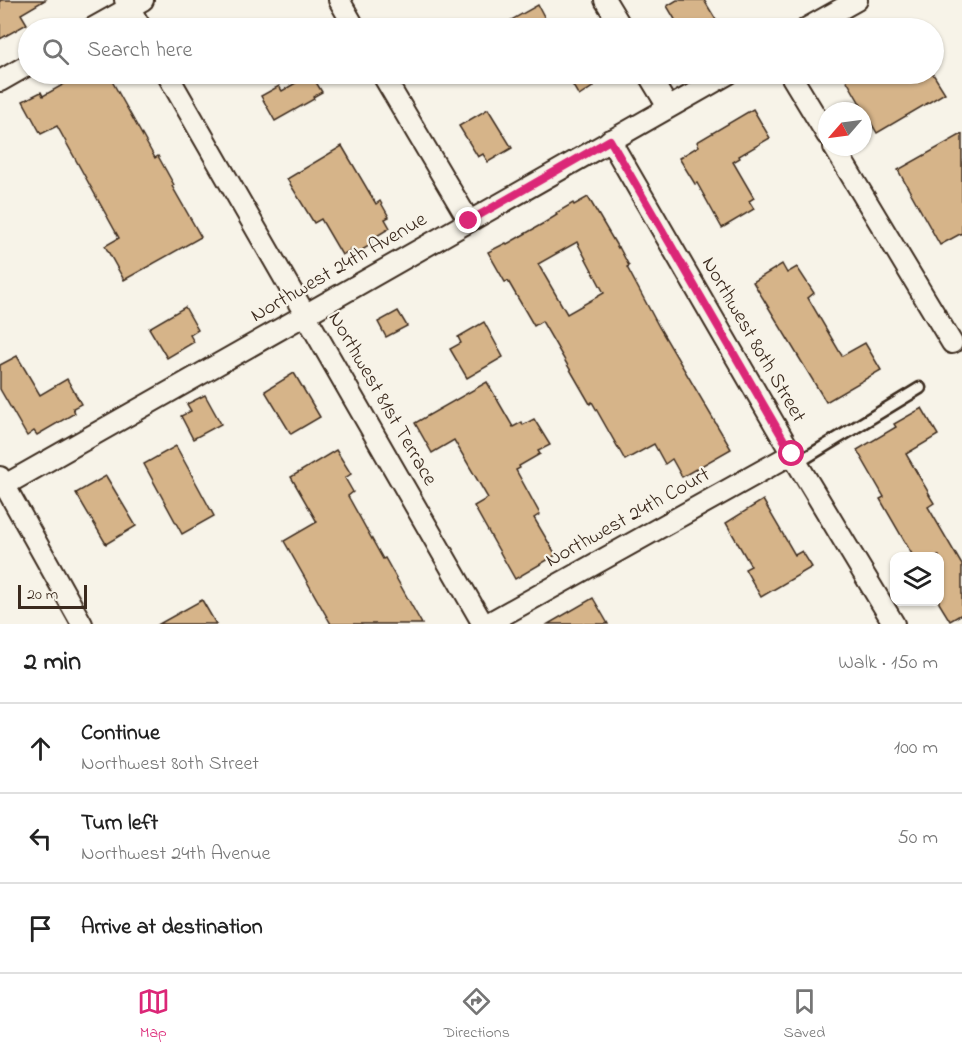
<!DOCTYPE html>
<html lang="en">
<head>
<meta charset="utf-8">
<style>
  :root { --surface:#fff; --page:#f6f6f6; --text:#222; --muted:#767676; --line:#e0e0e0; --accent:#db2777 }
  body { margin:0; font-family:"Indie Flower",sans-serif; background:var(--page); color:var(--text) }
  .controls { position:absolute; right:18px; bottom:18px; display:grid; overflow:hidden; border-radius:12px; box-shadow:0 2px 4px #0004 }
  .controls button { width:54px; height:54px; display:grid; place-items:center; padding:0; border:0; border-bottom:2px solid var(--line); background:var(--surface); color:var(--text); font:30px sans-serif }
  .compass { position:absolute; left:818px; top:102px; width:54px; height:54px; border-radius:50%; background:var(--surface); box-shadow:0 2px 4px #0004; rotate:242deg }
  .scale { position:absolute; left:18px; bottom:15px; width:69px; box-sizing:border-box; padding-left:6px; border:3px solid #3b2a1e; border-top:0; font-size:16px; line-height:21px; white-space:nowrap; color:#3b2a1e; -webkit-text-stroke:4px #f7f3e8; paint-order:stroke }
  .stop { position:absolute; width:18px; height:18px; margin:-14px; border:4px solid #db2777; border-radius:50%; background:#fff }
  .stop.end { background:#db2777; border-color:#fff; box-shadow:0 2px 6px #0008 }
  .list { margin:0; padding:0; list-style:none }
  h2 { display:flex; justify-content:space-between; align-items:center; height:78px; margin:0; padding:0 24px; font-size:26px }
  h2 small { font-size:20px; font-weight:400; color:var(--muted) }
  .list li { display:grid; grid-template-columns:39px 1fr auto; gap:18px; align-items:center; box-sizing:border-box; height:90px; padding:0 24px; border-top:2px solid var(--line) }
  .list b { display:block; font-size:22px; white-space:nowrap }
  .list p { margin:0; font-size:20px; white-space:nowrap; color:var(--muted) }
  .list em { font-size:20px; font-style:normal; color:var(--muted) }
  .icon { flex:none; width:33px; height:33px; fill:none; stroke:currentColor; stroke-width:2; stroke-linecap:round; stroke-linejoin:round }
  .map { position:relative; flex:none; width:962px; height:624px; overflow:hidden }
  .search { position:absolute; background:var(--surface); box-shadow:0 2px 4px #0004; left:18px; right:18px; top:18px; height:66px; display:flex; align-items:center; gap:15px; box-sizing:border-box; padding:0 21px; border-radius:33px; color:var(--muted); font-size:22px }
  .sheet { height:348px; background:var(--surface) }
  nav { display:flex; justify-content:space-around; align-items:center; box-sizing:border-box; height:84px; border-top:2px solid var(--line); background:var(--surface); font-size:16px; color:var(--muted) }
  nav a { display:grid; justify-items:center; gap:3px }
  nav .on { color:var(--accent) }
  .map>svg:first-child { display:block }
  .building { fill:#d6b489; stroke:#3b2a1e; stroke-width:1.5; fill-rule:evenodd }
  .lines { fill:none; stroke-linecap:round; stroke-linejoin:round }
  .lane-casing { stroke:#3b2a1e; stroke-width:15 }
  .street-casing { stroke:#3b2a1e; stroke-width:24 }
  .lane { stroke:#f7f3e8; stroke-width:10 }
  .street { stroke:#f7f3e8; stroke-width:20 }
  .route { stroke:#db2777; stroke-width:8 }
  .labels { text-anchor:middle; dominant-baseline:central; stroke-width:4.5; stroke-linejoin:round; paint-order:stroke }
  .street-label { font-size:21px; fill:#3b2a1e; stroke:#f7f3e8 }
</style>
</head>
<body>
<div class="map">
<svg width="962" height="624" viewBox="0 0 962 624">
  <rect width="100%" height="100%" fill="#f7f3e8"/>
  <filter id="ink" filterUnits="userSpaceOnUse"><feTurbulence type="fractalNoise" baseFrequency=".0167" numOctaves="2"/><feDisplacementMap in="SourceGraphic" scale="12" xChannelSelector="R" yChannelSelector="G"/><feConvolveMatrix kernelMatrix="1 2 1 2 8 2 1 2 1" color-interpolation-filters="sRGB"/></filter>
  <g filter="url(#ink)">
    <!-- building -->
    <g class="building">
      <path d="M0,0H45L21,14L27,24L0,39Z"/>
      <path d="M677,0H704L721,28H680L667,6Z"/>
      <path d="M538,5L550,28H497Z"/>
      <path d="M82,74H108L155,158L158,156L174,185L172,186L201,237L124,280L105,246L119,238L57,126L41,134L23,101L41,92L43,96Z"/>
      <path d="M311,74L322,92L313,97L314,99L275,121L261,96L279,86L282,91Z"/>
      <path d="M566,74H586L594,86L579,96Z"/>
      <path d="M843,74H933L945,93L877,133Z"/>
      <path d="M488,109L512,148L488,162L483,154L478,157L459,126Z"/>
      <path d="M753,109L770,138L739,156L740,158L733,162L754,198L749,201L754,209L722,228L697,183L695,184L679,158L699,146L697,142Z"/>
      <path d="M962,134V233L940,245L898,170Z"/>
      <path d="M342,146L376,204L380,201L389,217L385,219L390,228L370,240L372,244L354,255L351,250L342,255L321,219L314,223L287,179Z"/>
      <path d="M588,197L618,248L619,247L629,266L627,267L659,327L731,449L682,477L672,459L665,464L654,444L625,460L592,402L590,404L542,321L534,326L508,281L505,282L488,252L506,243L507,244L544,223L557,215L556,213L573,203L574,205ZM577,242L604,293L567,314L538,264Z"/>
      <path d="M782,264L787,273L797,267L814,293L808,298L842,356L865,343L881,370L826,402L753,282Z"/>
      <path d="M185,307L198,330L190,335L194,342L167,358L149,328Z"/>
      <path d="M398,311L407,326L386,337L378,322Z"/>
      <path d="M484,322L503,357L467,378L450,349L461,343L458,337Z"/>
      <path d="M17,356L40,395L67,379L81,404L73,408L75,413L37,435L34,431L27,436L0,389V365Z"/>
      <path d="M294,373L320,417L291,434L265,391Z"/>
      <path d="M487,382L513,427L522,422L523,425L534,419L550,445L538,451L540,454L519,466L520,468L516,470L540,514L534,518L556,555L515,579L474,506L488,498L454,440L432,453L415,423Z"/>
      <path d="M205,395L221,424L193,439L181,416L191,411L187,404Z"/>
      <path d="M922,408L938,435L906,454L930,495H929L934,503L928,507L962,565V614L950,621L939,603V556H913L880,499L884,497L857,450L896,427L894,424Z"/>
      <path d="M176,446L214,516L182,534L144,464Z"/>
      <path d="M336,450L351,474L345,478L353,492L348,496L383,559L385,558L422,624H331L284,541L317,522L291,477Z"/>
      <path d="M106,476L136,526L106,544L76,493Z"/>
      <path d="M763,500L795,555L802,551L812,567L761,597L745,569L751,566L726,523Z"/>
      <path d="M593,598L608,624H548Z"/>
      <path d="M202,600L216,624H159Z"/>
    </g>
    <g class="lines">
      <!-- lane casing -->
      <g class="lane-casing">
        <path id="lane" d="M797,463L920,388"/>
      </g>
      <!-- street casing -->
      <g class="street-casing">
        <g id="street">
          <path d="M125,0L141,28"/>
          <path d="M339,0L355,28"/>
          <path d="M605,0L622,28"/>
          <path d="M93,28L143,0"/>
          <path d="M807,28L857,0"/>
          <path d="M167,74L483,624"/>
          <path d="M382,74L469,221"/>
          <path d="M648,74L668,107"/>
          <path d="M790,74L827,135"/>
          <path d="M0,81L28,65"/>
          <path d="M610,140L797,463L894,624"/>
          <path d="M834,147L952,343"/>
          <path d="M0,477L82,624"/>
          <path d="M5,485L305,315L728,74"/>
          <path d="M487,624L792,454"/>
        </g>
      </g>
      <!-- lane -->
      <use href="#lane" class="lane"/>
      <!-- street -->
      <use href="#street" class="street"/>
    </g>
  </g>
  <g class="lines" filter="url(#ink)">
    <!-- route -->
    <path class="route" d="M469,221L610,140L792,454"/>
  </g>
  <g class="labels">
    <!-- street labels -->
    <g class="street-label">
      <text transform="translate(339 268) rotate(-30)">Northwest 24th Avenue</text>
      <text transform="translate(753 340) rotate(60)">Northwest 80th Street</text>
      <text transform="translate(382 399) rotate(60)">Northwest 81st Terrace</text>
      <text transform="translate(628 518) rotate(-29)">Northwest 24th Court</text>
    </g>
  </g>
</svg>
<div class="controls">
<button><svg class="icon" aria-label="layers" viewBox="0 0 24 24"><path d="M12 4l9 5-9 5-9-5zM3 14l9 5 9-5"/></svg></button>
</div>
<svg class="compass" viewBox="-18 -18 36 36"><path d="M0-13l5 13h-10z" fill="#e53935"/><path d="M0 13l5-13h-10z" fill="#767676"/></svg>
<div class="scale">20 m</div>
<div class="stop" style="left:792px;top:454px"></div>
<div class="stop end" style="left:469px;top:221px"></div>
<div class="search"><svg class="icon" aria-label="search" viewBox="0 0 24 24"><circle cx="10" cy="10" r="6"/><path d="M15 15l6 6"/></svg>Search here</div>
</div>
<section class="sheet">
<h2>2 min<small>Walk · 150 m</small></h2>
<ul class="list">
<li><svg class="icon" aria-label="ahead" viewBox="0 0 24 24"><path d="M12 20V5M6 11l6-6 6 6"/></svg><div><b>Continue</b><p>Northwest 80th Street</p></div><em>100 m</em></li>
<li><svg class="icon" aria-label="left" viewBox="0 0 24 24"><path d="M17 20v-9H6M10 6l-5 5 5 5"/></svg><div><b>Turn left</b><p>Northwest 24th Avenue</p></div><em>50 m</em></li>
<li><svg class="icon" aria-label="arrive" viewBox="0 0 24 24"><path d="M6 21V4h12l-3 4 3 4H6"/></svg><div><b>Arrive at destination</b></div></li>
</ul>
</section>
<nav>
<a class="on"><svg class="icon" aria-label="map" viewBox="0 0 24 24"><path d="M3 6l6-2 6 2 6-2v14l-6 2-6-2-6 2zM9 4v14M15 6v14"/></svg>Map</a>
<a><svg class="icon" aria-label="directions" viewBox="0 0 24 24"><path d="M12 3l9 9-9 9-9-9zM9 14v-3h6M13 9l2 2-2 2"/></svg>Directions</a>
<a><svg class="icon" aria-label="saved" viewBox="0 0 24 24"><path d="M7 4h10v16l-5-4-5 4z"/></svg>Saved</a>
</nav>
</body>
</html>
